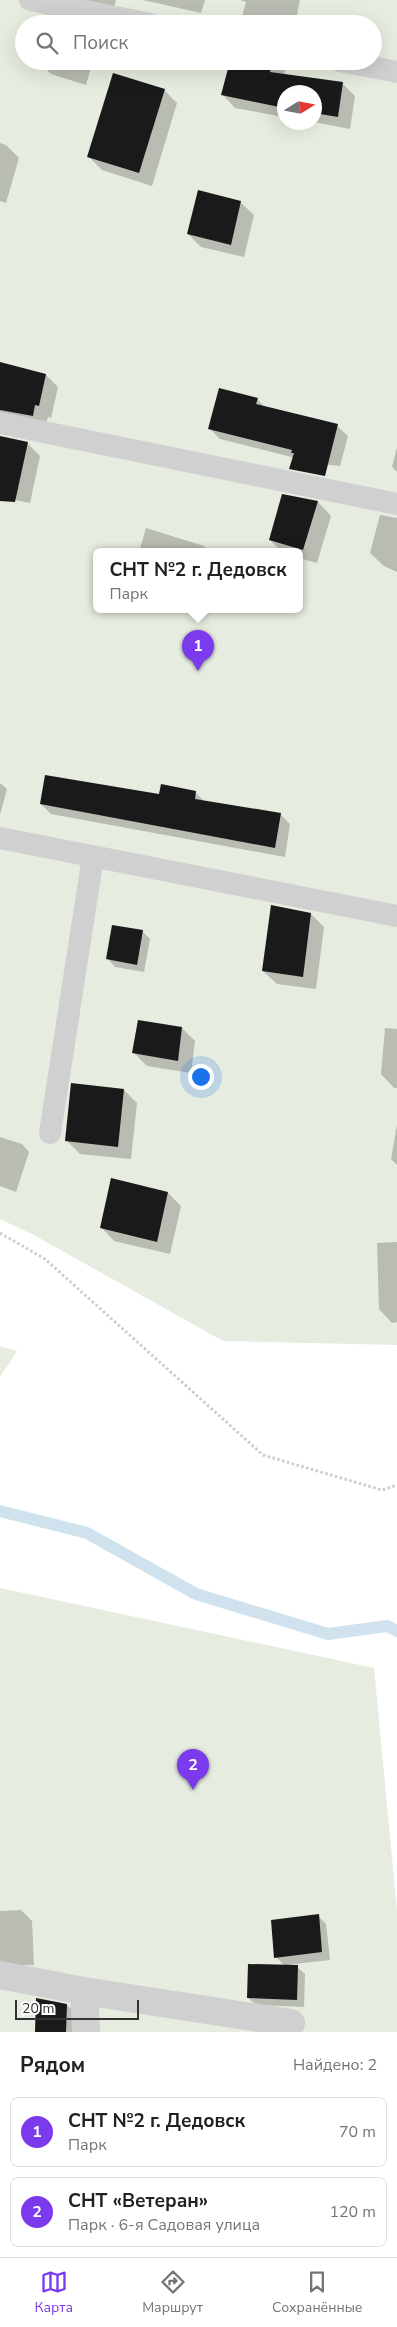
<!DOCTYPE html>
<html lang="ru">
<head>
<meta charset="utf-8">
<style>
  :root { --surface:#fff; --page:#f2f2f2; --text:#202124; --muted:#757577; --line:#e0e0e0; --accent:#7c3aed }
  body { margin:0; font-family:"Nunito Sans",sans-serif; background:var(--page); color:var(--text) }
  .compass { position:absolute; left:277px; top:85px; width:45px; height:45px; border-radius:50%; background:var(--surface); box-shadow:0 5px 20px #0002; rotate:79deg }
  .scale { position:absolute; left:15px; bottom:12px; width:124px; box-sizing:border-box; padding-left:5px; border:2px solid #333; border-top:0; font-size:14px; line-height:18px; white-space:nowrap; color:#333; -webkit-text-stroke:4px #fff; paint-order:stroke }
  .you { position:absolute; left:200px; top:1076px; width:18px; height:18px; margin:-12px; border:4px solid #fff; border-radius:50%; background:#1a73e8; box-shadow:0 0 0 8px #1a73e833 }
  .badge { display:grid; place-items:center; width:32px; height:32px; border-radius:50%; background:var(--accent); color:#fff; font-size:16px; font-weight:700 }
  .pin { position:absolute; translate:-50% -41px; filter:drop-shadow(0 1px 2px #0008) }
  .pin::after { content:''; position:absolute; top:26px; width:18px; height:15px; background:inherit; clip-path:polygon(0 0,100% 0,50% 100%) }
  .popup { position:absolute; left:93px; top:548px; width:210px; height:65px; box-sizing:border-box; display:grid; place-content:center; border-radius:8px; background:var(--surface); filter:drop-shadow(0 1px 4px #0005); font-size:16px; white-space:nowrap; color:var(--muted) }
  .popup b { font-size:19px; color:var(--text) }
  .popup::after { content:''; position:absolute; left:50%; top:100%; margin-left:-10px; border:10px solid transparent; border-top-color:var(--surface) }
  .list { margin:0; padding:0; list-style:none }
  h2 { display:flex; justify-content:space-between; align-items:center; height:65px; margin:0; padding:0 20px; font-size:21px }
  h2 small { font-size:16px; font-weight:400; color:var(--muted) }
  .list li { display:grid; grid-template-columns:32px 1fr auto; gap:15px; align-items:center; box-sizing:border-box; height:70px; margin:0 10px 10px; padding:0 10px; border:1px solid var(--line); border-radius:8px }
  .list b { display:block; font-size:19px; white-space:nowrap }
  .list p { margin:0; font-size:16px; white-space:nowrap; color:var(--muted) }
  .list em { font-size:16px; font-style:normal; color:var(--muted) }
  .icon { flex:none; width:28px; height:28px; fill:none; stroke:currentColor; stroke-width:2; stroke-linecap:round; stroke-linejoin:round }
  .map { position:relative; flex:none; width:397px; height:2032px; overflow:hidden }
  .search { position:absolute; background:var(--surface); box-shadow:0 5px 20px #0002; left:15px; right:15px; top:15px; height:55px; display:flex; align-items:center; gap:12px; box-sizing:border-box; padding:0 18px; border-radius:28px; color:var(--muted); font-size:19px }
  .sheet { height:225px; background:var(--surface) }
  nav { display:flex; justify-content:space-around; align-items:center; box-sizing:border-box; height:70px; border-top:1px solid var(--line); background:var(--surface); font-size:14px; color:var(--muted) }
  nav a { display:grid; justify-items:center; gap:2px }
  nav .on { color:var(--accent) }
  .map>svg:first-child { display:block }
  .green { fill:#e6ecdf; fill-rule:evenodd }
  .shadow { fill:#0003 }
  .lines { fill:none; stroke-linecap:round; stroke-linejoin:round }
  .stream { stroke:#cfe2ee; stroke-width:12 }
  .building { fill:#1a1a1a }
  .path { stroke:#cdcdcd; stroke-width:3; stroke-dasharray:2.5 2.5; stroke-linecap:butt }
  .lane { stroke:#d0d0d0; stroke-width:22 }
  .street { stroke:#d0d0d0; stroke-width:28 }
</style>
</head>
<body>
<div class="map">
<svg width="397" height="2032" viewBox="0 0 397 2032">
  <rect width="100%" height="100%" fill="#fff"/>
  <!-- green -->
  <g class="green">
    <path d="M0,0H397V1345L223,1341L34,1235L0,1219ZM24,24H373V61H24ZM284,92H314V122H284ZM97,552H299V610H97Z"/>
    <path d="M0,1346L17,1351L0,1377Z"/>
    <path d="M0,1588L374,1668L397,1911V2032H0Z"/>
  </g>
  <!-- shadow -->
  <g class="shadow">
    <path d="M73,0H116L113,11Z"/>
    <path d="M143,0H205L201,13Z"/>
    <path d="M240,0H300L295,24H240L246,2Z"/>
    <path d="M58,20L75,24H57Z"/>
    <path d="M45,61H93L86,85L51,74L43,66Z"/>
    <path d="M231,61H287L284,75L342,83L355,96L350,129L314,122V92H284V117L235,108L223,95Z"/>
    <path d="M164,90L177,103L152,186L102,170L88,156Z"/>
    <path d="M0,143L6,145L19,158L6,203L0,201Z"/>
    <path d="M240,202L254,215L244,257L201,247L188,234Z"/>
    <path d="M0,364L46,375L58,387L51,418L48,417L45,428L11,422L0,412Z"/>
    <path d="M257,399L266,408L337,426L348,436L340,466L319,464L220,439L210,429Z"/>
    <path d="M0,437L27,443L40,456L30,503L0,497Z"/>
    <path d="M397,447V472L392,467Z"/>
    <path d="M318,502L331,516L317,563L299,558V552H282L270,540Z"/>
    <path d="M380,515L397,518V572L384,566L370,553Z"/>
    <path d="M146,528L204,546L210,552H139Z"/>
    <path d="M0,783L7,789L0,815Z"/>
    <path d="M196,793L205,802L280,814L290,824L285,857L51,814L41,804Z"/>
    <path d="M311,914L324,927L316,989L277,984L263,971Z"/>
    <path d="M142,931L150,939L144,972L115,967L108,959Z"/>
    <path d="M182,1028L195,1041L191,1073L147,1066L134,1053Z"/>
    <path d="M385,1028L397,1029V1088H394L381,1074Z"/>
    <path d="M124,1090L137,1103L131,1159L80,1154L67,1141Z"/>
    <path d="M397,1125V1165L391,1159Z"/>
    <path d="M0,1137L22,1144L29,1152L16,1192L0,1186Z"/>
    <path d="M168,1193L181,1206L170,1254L114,1241L101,1227Z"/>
    <path d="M397,1242V1322L392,1323L379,1309L377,1243Z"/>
    <path d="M21,1910L32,1921L34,1965L0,1966V1911Z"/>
    <path d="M318,1916L326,1924L330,1960L286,1965L297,1967L305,1974L304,2007L256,2005L248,1998L285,1966L276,1957Z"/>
    <path d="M67,2005L80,2018L79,2032H36Z"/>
  </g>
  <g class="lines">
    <!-- stream -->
    <path class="stream" d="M0,1511L87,1533L196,1594L328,1634L387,1626L397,1631"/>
  </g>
  <!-- building -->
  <g class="building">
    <path d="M230,61H272L270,72L343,82L338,117L314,113V92H284V108L221,95Z"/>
    <path d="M113,73L165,89L139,173L87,157Z"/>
    <path d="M198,190L241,201L231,245L187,234Z"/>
    <path d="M0,362L46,374L39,406L35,405L33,416L0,410Z"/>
    <path d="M219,388L258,398L256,404L338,424L325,476L289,469L294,453H291L292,450L208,429Z"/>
    <path d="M0,436L28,442L15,502L0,501Z"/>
    <path d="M282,494L318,501L303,550L269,540Z"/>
    <path d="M45,775L159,794L161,784L196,791L195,799L281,813L275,848L40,804Z"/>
    <path d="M271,905L311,913L303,977L262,971Z"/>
    <path d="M112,925L143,930L137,965L106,959Z"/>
    <path d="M138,1020L182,1027L178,1061L132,1053Z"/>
    <path d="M71,1083L124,1089L118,1147L65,1141Z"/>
    <path d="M111,1178L168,1192L157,1242L100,1228Z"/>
    <path d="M319,1914L322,1952L274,1958L271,1920Z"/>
    <path d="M248,1964L298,1965L297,2000L247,1998Z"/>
    <path d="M36,1998L67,2004L66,2032H35Z"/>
  </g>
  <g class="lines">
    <!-- path -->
    <path class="path" d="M0,1233L45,1259L263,1455L382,1490L397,1485"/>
    <!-- lane -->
    <g class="lane">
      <path d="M30,0L150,24"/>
      <path d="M340,61L397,72"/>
      <path d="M0,423L397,504"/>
      <path d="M0,838L397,916"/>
      <path d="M50,1133L93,857"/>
    </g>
    <!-- street -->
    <g class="street">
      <path d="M0,1975L84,1991L291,2023"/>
      <path d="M84,1991L86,2032"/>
    </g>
  </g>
</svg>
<svg class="compass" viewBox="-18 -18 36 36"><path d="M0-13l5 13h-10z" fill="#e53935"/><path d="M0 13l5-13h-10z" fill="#757577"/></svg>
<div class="scale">20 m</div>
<div class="you"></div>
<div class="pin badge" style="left:198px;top:671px">1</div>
<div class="popup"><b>СНТ №2 г. Дедовск</b>Парк</div>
<div class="pin badge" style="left:193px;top:1790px">2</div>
<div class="search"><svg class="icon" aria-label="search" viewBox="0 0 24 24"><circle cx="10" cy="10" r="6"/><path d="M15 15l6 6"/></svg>Поиск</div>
</div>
<section class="sheet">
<h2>Рядом<small>Найдено: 2</small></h2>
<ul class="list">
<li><span class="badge">1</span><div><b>СНТ №2 г. Дедовск</b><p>Парк</p></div><em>70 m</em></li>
<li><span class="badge">2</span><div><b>СНТ «Ветеран»</b><p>Парк · 6-я Садовая улица</p></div><em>120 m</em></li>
</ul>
</section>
<nav>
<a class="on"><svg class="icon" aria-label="map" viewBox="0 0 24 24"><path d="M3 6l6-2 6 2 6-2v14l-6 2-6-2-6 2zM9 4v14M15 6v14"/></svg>Карта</a>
<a><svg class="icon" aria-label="directions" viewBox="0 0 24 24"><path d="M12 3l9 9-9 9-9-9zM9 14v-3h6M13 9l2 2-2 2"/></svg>Маршрут</a>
<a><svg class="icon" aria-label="saved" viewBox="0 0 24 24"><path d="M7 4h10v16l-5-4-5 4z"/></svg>Сохранённые</a>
</nav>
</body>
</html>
